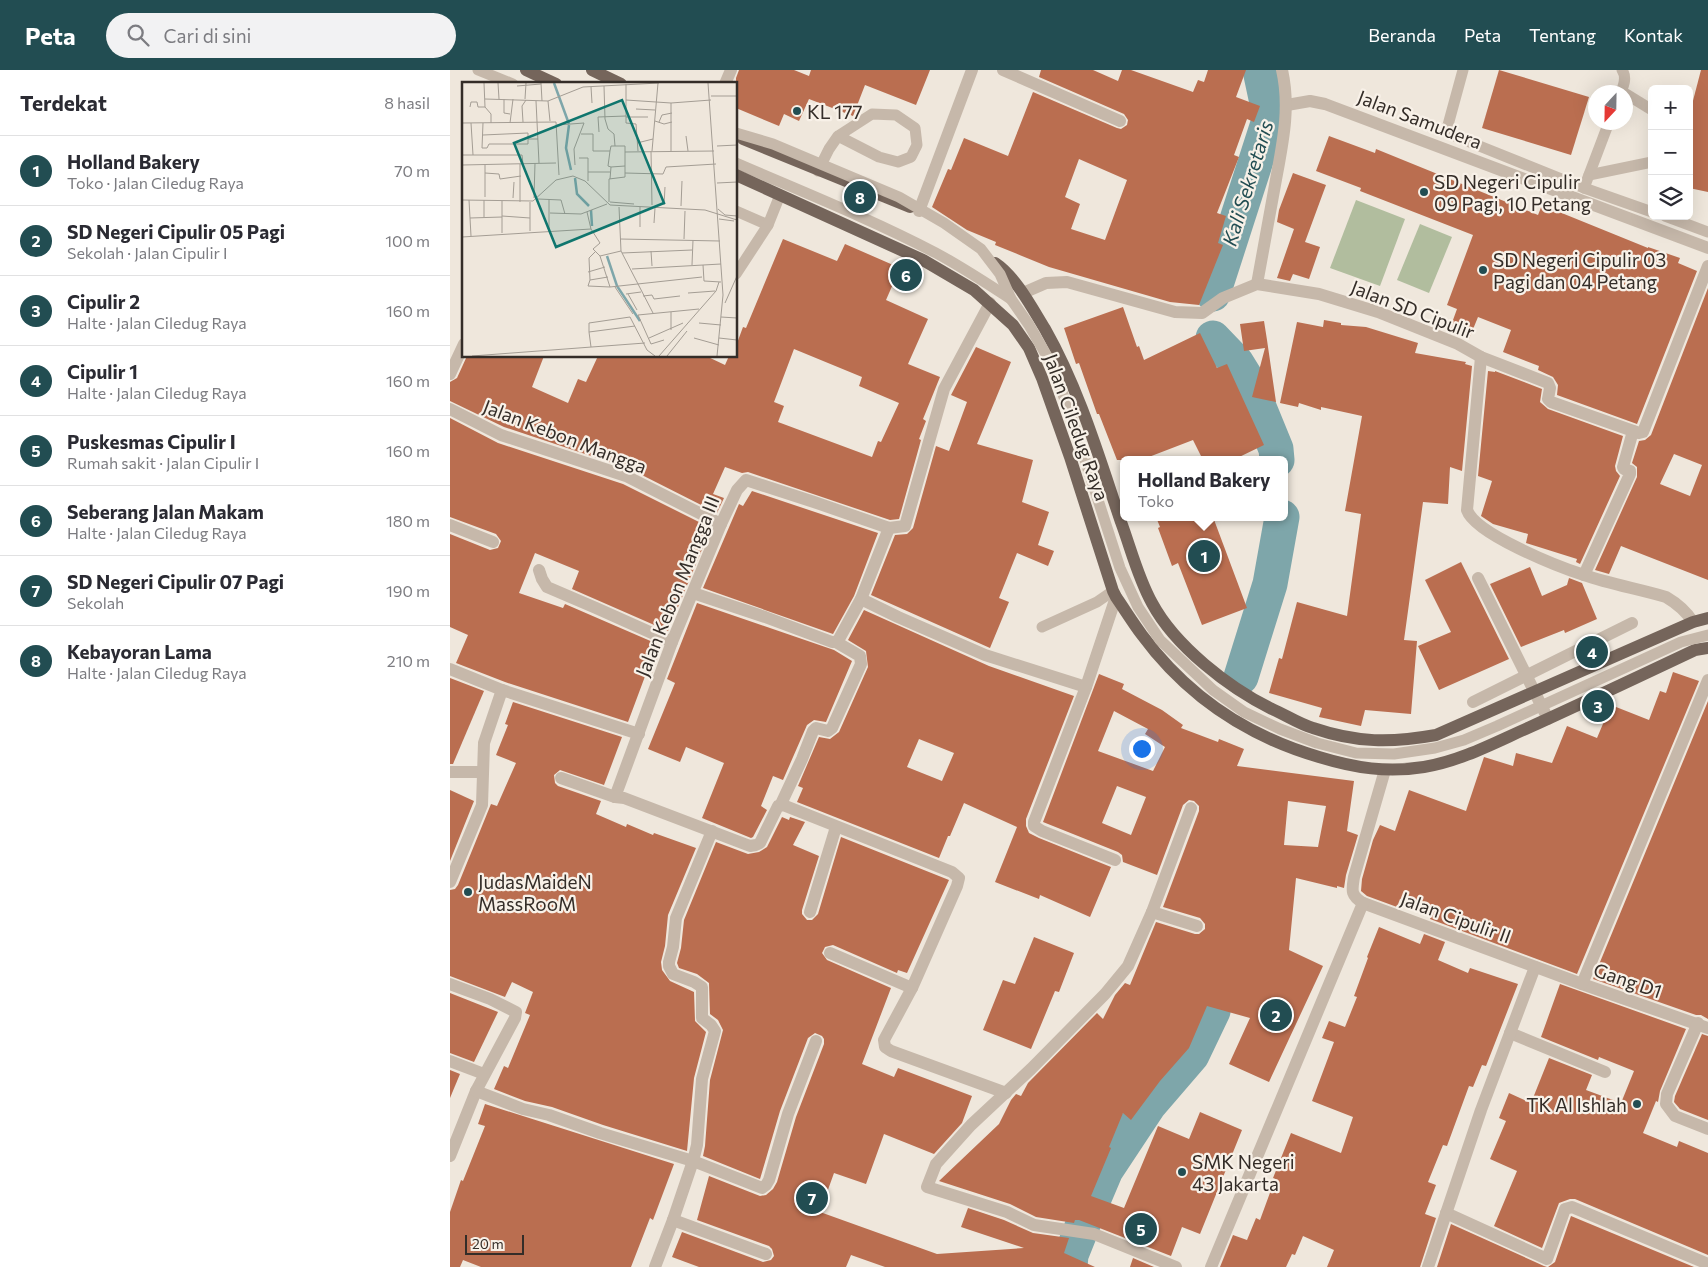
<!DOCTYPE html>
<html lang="id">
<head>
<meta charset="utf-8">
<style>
  :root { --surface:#fff; --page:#f2f2f3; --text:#2b2b33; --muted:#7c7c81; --line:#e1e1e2; --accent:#224d52 }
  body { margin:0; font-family:Commissioner,sans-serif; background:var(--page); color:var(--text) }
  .controls { position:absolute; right:15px; top:15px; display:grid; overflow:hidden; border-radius:8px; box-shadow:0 5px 20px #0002 }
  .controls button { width:45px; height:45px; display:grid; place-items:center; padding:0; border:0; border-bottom:1px solid var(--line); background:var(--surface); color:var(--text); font:25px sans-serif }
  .compass { position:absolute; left:1138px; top:15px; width:45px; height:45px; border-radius:50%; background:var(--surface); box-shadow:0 5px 20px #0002; rotate:202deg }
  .scale { position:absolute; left:15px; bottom:12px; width:59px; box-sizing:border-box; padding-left:5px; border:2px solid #342d28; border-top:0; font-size:14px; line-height:18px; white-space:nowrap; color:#342d28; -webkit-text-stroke:4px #f8f1e8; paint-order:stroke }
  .you { position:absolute; left:691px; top:678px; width:18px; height:18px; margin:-12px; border:4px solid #fff; border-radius:50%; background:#1a73e8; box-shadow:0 0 0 8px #1a73e833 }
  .badge { display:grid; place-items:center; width:32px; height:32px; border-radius:50%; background:var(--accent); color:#fff; font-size:16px; font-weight:700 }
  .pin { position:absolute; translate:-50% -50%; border:2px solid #fff; box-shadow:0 1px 5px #0006 }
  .popup { position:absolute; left:670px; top:386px; width:168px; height:65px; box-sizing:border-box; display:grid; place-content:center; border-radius:8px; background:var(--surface); filter:drop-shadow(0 1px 4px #0005); font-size:16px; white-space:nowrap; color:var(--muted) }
  .popup b { font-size:19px; color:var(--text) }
  .popup::after { content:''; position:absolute; left:50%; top:100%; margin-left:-10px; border:10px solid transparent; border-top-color:var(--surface) }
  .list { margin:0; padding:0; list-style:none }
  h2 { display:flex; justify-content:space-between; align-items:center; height:65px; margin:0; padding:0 20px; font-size:21px }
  h2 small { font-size:16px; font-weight:400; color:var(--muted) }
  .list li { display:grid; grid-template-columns:32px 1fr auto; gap:15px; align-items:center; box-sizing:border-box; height:70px; padding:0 20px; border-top:1px solid var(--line) }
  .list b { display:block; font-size:19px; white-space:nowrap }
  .list p { margin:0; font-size:16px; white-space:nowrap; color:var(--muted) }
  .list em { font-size:16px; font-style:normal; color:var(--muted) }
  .icon { flex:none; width:28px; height:28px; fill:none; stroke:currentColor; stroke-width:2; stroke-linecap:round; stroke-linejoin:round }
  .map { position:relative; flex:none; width:1258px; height:1197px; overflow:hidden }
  header { display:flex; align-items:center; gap:30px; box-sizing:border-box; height:70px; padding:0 25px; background:var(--accent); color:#fff }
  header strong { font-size:24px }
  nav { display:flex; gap:28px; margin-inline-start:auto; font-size:18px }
  .search { width:350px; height:45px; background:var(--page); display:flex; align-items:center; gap:12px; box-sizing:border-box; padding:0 18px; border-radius:28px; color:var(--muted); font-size:19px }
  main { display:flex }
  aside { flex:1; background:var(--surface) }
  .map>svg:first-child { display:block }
  .park { fill:#b1bd9e }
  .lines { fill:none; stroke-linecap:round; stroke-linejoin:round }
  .river { stroke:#7ea6aa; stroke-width:35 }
  .building { fill:#ba6e50; fill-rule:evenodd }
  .lane { stroke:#c6b8aa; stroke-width:11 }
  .street { stroke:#c6b8aa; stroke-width:12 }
  .primary { stroke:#75655b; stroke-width:12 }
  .lane-bridge { stroke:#c6b8aa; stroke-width:11 }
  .poi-dot { fill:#224d52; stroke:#f8f1e8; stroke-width:2 }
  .labels { text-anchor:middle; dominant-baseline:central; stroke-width:4.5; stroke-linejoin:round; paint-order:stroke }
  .poi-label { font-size:19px; fill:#342d28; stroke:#f8f1e8; text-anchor:start }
  .street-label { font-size:19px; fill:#342d28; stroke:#f8f1e8 }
  .water-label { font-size:20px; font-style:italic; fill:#224d52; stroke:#f8f1e8 }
  .inset-river { fill:none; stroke:#7ea6aa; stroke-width:2.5 }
  .inset-road { fill:none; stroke:#a49d94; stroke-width:1 }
  .view { fill:#0f766e; fill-opacity:0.15; stroke:#0f766e; stroke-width:2.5 }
  .inset-edge { fill:none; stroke:#342d28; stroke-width:2.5 }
</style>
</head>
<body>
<header>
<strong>Peta</strong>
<div class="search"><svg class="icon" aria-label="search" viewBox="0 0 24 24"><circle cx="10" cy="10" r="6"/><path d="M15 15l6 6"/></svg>Cari di sini</div>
<nav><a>Beranda</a><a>Peta</a><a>Tentang</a><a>Kontak</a></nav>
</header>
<main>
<aside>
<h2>Terdekat<small>8 hasil</small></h2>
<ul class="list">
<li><span class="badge">1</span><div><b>Holland Bakery</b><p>Toko · Jalan Ciledug Raya</p></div><em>70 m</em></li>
<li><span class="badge">2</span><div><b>SD Negeri Cipulir 05 Pagi</b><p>Sekolah · Jalan Cipulir I</p></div><em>100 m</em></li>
<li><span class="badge">3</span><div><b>Cipulir 2</b><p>Halte · Jalan Ciledug Raya</p></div><em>160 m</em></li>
<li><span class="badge">4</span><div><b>Cipulir 1</b><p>Halte · Jalan Ciledug Raya</p></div><em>160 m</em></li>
<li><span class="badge">5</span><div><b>Puskesmas Cipulir I</b><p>Rumah sakit · Jalan Cipulir I</p></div><em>160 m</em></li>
<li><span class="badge">6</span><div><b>Seberang Jalan Makam</b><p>Halte · Jalan Ciledug Raya</p></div><em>180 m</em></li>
<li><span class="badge">7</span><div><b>SD Negeri Cipulir 07 Pagi</b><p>Sekolah</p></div><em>190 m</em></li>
<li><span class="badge">8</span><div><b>Kebayoran Lama</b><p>Halte · Jalan Ciledug Raya</p></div><em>210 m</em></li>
</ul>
</aside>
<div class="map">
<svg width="1258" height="1197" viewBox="0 0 1258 1197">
  <rect width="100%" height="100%" fill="#efe7dc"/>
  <!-- park -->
  <g class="park">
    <path d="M906,130L955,149L930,216L880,198Z"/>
    <path d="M970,154L1002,167L979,223L947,210Z"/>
  </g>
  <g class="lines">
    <!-- river -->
    <g class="river">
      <path d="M763,224L820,47L810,0"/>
      <path d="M763,268L786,292L799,313L826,379L827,390"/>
      <path d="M791,607L820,514L832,447"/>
      <path d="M631,1159L656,1100L699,1035L742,985L763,941L773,892"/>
      <path d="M620,1197L621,1185L629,1165"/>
    </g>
  </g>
  <!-- building -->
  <g class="building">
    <path d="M289,0H344L359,6L361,0H480L466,35L415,15L403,46L359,29L349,51L334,44L329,56L286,38V8Z"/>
    <path d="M591,0H643L668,11L672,0H681L743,22L748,10L754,12L758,0H796L786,27L810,36L804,52L797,49L784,85L789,87L767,143L776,146L768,173L773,175L749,235L720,232L599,197L545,175L546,172L517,160L482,137L498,99L501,100L514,68L558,86L583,22L667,58L671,59L677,55L678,50L674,44L589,7ZM629,89L677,110L655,170L621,159L630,134L615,127Z"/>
    <path d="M1049,0L1139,27L1121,85L1032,58Z"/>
    <path d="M1251,0H1258V122L1239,118V46Z"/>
    <path d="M879,66L925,83L926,79L1088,145L1092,135L1198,178V177L1230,188L1228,193L1247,201L1187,354L1107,325L1108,315L1103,307L1088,300L1089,296L1053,282L1061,260L1028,247L1019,269L999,261L1007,239L997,235L1023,165L910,121L911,118L866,101Z"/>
    <path d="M843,103L876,115L855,172L870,177L859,209L843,204L840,211L827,208L844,159L827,152L829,140Z"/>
    <path d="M333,169L387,191L395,174L450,198L436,230L478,249L458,294L490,307L473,349L476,351L469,369L471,370L449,449L440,450L298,402L292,403L275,397L263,424L274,428L267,443L180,399L54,357L0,331V312L7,308L17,286H94L82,317L118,333L128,309L136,312L148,286H256L275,295L279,286H286V276L293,257L296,258ZM344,279L412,307L409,316L449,333L431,372L428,371L422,387L328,352L334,336L324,332Z"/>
    <path d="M1258,218V510L1171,476L1159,504L1145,500L1187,407V397L1182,393L1189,371L1195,370L1201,365ZM1224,384L1252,395L1240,426L1210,414Z"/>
    <path d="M673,237L687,277L689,276L694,290L750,263L767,298L777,294L814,375L783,390H753L743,370L691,390H667L649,344H647L629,293L626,294L614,258Z"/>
    <path d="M874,250L891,253V255L916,257L968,273L965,283L1016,292L1015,294L1022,296L1012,401L1000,397L998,434L973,432L954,570L967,571L961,644L915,640L911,656L869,647L872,638L819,623L829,588L832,589L847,532L897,546L911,444L895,441L912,346L871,337V340L849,333L848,337L830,333L847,252L873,257Z"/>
    <path d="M814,251L817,270L826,332L802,327L815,278L794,281L790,254Z"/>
    <path d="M526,277L561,292L527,374L583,390L572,432L599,442L588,475L604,481L598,496L567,483L549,528L559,532L540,578L421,525L445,465L457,464L463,458L486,376L499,381L517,332L501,325Z"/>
    <path d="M1038,301L1045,302V301L1092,319L1090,332L1098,339L1173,366L1165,396L1166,401L1170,406L1130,494L1126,492L1127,489L1076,473L1078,464L1043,454L1031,446L1042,411L1028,406Z"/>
    <path d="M0,348L48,373L173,414L261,458L218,561L122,519L129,501L85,483L69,523L113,538L115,534L212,576L202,603L197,601L178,652L55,612L6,593L18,565L0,557V464L40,480L48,478L51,471L46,464L0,447Z"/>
    <path d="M302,421L428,463L404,526L383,564L253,518L289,434L293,436Z"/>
    <path d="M706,447H763L797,538L752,555L728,493L722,496L708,458L710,457Z"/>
    <path d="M1011,492L1059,589L989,620L968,576L1001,562L975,510Z"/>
    <path d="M1080,497L1092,526L1117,515L1119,508L1132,513L1147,549L1115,563L1114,560L1071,577L1040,514Z"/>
    <path d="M247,533L384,580L402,591L376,652L364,650L357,655L333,710L323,706L311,736L317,740L303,767L301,768L252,748L274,693L236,677L230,692L198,679L225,613L217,609Z"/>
    <path d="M414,540L539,596L624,626L576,749V756L579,763L589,768L661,797L640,847L590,825L589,829L545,812L567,757L514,733L500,766H498L489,788L347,732L353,718L348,716L369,667L380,669L389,662L418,597L416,581L398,570ZM469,669L504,683L492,711L457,697Z"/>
    <path d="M1223,602L1249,611L1127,904L980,849L983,841L950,829L947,837L917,826L911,821L912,809L923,770L930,755L945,761L959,720L1016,741L1034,687L1063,696L1066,683L1102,693L1117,656L1147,668L1161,635L1199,650L1210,621L1216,623Z"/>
    <path d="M649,604L674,614L672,619L712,640L733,655L731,658L768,672L769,669L794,679L787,696L904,711L897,761L908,765L896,805L894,818L887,816V818L846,808L839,880L873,896L819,1012L779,994L800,948L757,936L739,978L710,1011L681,1050L673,1043L659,1077L661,1078L641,1126L674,1138L708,1056L739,1069L750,1042L792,1060L750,1164L732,1157L721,1186L629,1150H625L624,1153L586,1147L560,1134L489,1111L549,1054L561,1030L566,1024L571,1026L578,1013L647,943L653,949L665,925L675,913L680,915L706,852L745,864H749L755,859V854L750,848L713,837L749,741V736L744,731L739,730L733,735L707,805L673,792L672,785L668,782L593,752ZM664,641L698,659L695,664L715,677L703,701L648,681ZM667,716L696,727L681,765L652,753ZM838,731L876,736L868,777L834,775Z"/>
    <path d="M0,608L34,621L3,694H0Z"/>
    <path d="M1258,631V949L1251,945H1246L1143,909Z"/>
    <path d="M63,632L172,667L154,715L110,700L104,705L105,713L108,716L151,731L146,744L176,757L177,754L203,765L204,763L246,778L218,845L215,876L211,892L212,900L220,911L244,922L245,951L256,962L244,1008L237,1081L153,1055L102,1037L75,1031L44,1019L54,996L58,998L80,945L75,943L83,922L62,912L55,927L0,906V820L5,819L8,815L41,734L47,736L66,693L46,685L58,655L55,654Z"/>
    <path d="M0,720L24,731L0,791Z"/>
    <path d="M332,747L339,750L340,747L355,752L343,775L369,786L352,840V844L357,850H362L368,844L391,767L499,810L457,903L448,900L447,903L383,875L375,877L372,883L377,890L441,918L412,994L444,1007L448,998L522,1026L512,1053L484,1084L434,1064L416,1114L384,1103L370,1142L487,1184L574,1178L511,1157L518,1138L554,1150L583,1163L619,1168L614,1183L645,1197H435L401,1185L396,1197H249L222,1187L232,1162L313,1192L321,1190L324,1186L322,1179L319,1176L247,1150L259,1106L310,1126L316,1125L323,1119L327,1112L346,1047L374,974V969L372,966L365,963L358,968L330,1041L310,1109L253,1086L255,1076L260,1010L273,960L268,950L260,944L259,913L247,904L229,898L227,893L231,878L234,850L266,772L298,784L309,782L317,777Z"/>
    <path d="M929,857L970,874L974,864L995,872L988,890L1018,903L1020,898L1068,914L1036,996L1032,995L1023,1017L1019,1016L997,1076L993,1075L978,1112L986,1115L975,1144L986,1148L970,1197H877L884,1180L853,1166L845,1185L842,1184L836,1197H770L783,1165L797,1170L806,1148L810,1150L825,1109L823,1108L841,1063L891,1083L903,1047L862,1031L884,972L872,968L879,951L895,957L907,927L904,926L918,888L917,887Z"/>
    <path d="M584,867L624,883L609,922L605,921L581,979L533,960L553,910L565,914Z"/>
    <path d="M1110,914L1236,959L1210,1021L1208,1032L1206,1031L1193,1063L1227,1077L1229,1071L1258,1083V1185L1125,1129H1120L1109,1133L1092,1178L1044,1156L1067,1101L1040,1089L1056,1051L1049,1048L1059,1023L1081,1033L1099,988L1142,1005L1136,1020L1171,1033L1184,1001L1149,987L1148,990L1091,967Z"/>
    <path d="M0,923L48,942L24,992L0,983Z"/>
    <path d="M1252,964L1258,966V1050L1230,1039L1224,1032L1225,1026Z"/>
    <path d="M0,1000L10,1004L0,1028Z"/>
    <path d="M35,1034L224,1094L203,1150L200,1148L181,1197H31L13,1190L10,1197H0V1142L11,1110L13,1111L35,1056L28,1054Z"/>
    <path d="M1121,1146L1244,1197H1098L1105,1192Z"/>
    <path d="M1001,1154L1094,1196L1097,1197H987Z"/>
    <path d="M683,1188L704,1197H680Z"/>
  </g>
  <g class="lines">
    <!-- lane -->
    <g class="lane">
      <path d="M28,0L63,14"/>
      <path d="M1013,0L998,55L1002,65L1134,118L1202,142"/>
      <path d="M1171,22C1174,15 1177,7 1172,0"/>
      <path d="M1176,24L1202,40"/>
      <path d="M286,93C353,122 421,149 486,183C512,197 536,213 561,229"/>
      <path d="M368,101L379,79L388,66L429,87L448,92L461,87L467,75L465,58L446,45L422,44L388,66"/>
      <path d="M1139,105L1202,92"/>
      <path d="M1134,118L1159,52"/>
      <path d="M286,141L318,155"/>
      <path d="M1215,146L1258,162"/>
      <path d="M286,204L318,155L330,125"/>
      <path d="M592,557L647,532L663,521"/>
    </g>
    <!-- street -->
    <g class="street">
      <path d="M553,0L670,51"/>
      <path d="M275,14L281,0"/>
      <path d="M837,35L860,31L875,34L1258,178"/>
      <path d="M469,141L522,0"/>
      <path d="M807,214C813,181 819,148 825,115C832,76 841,39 832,0"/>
      <path d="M573,223L596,213L617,212L725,242L752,243L773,228L807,214L869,224L928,242L1008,274L1031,287L1098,313L1100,318L1098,329L1101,332L1189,363L1193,362L1258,196"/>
      <path d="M540,233L494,319L455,456L439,458L364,432L296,410L287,420L271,454L222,572L165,727L174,728L300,776L306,775L310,773L328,736L333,735L502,802L509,808L507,816L462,918L434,970L435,977L441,981L556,1023"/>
      <path d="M1031,287L1017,440C1025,464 1109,497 1134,505C1160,514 1189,519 1216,527C1228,534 1236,541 1243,552"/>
      <path d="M0,304L14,274"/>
      <path d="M0,339L51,365L176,406L271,454"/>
      <path d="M0,455L43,472"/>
      <path d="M89,500L92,509L97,517L146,538L222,572"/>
      <path d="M1134,505L1180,404V401L1174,399L1173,397L1183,361"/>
      <path d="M1028,508L1098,649"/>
      <path d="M243,523L315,547L382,572H386L389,569L411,529L439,458"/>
      <path d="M411,529L448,547L535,585L636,617"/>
      <path d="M0,599L52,620L189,664"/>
      <path d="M1023,632L1182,553"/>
      <path d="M0,702H33"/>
      <path d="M111,708L165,727"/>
      <path d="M331,734L352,689L363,661L366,658L378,661L382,658L411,594L410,586L386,572"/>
      <path d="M665,790L592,761L584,756V752L636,617L666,527"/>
      <path d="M0,812L32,735L34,673L52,620"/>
      <path d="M913,833L1132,914L1258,958"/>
      <path d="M360,842L386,757"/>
      <path d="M702,842L747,856"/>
      <path d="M380,883L462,918"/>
      <path d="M0,914L40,929L66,942L65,948L26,1021L0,1086"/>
      <path d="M1132,914L1258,610"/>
      <path d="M1248,953L1217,1024L1216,1034L1225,1046L1258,1059"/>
      <path d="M1060,963L1155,1002"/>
      <path d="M0,991L34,1004"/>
      <path d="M26,1021L73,1039L99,1045L150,1063L243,1091L312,1118L316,1115L319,1110L338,1044L366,971"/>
      <path d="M996,1143L1097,1189L1115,1139L1122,1137L1258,1194"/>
      <path d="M223,1150L316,1184"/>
      <path d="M205,1197L223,1150L243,1091L247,1075L252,1009L265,961L261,955L252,948V917L244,912L223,904L219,896V892L223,877L226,848L262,761"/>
      <path d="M726,1197L644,1164L584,1155L557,1142L477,1117L486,1094L521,1055L581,999L655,924L678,896L702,842L741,738"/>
      <path d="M761,1197L913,833C900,825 902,820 904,807L935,700"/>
      <path d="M978,1197L1031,1040L1085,897"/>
    </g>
    <!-- primary -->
    <g class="primary">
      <path d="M76,0L106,14"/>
      <path d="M142,0L171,14"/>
      <path d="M293,69L460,137"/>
      <path d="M286,105L473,190L524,220L563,255L579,278L592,308L620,387L663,521L666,527C675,540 683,553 692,565C737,626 797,666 869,687C905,698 937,703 974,697C1011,691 1046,672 1080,657C1135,632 1190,606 1245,580L1258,578"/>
      <path d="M545,193C566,207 582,238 595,259C629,319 649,387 671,452C681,479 688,508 702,533C725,576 779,618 822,639C836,645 849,654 863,658C907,673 941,673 986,665L1243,552L1258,548"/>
    </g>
    <!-- lane-bridge -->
    <path class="lane-bridge" d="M286,63L323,74L449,127L494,153L531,179L550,204L561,229L579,255L598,288L618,337L670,498L688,537L710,570L763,620L794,642L830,659L867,673L906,683L944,684L985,678L1014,670L1047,656L1231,572L1258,565"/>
  </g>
  <!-- markers -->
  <g class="poi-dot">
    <circle cx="347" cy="41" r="5"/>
    <circle cx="974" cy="122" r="5"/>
    <circle cx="1033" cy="200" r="5"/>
    <circle cx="18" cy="822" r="5"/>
    <circle cx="1187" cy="1034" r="5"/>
    <circle cx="732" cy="1102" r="5"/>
  </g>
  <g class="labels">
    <!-- poi labels -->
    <g class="poi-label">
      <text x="357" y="41">KL 177</text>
      <text x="984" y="111">SD Negeri Cipulir<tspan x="984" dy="22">09 Pagi, 10 Petang</tspan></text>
      <text x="1043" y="189">SD Negeri Cipulir 03<tspan x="1043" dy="22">Pagi dan 04 Petang</tspan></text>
      <text x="28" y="811">JudasMaideN<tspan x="28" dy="22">MassRooM</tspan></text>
      <text x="1177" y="1034" text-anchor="end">TK Al Ishlah</text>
      <text x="742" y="1091">SMK Negeri<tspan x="742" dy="22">43 Jakarta</tspan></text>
    </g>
    <!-- street labels -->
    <g class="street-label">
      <text transform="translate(970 49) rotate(21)">Jalan Samudera</text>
      <text transform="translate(963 239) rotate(21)">Jalan SD Cipulir</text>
      <text transform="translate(627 357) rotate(70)">Jalan Ciledug Raya</text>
      <text transform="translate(115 366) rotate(21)">Jalan Kebon Mangga</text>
      <text transform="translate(227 516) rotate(-68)">Jalan Kebon Mangga III</text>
      <text transform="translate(1006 847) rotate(20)">Jalan Cipulir II</text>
      <text transform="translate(1178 910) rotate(19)">Gang D1</text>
    </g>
    <!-- water labels -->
    <g class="water-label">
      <text transform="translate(797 113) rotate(-73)">Kali Sekretaris</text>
    </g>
  </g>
  <!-- overview -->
  <g transform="translate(12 12)">
    <rect width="275" height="275" fill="#efe7dc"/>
    <path class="inset-river" d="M92,1L107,42M107,43L104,66L109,88M113,96L115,112L127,124M129,128L130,144M145,174L155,204L178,239"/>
    <path class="inset-road" d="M22,1L23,25L29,32V41M36,1L37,17M79,1L80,19M246,1L261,213L255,274M164,2V41L174,42L176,69M55,4L79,2M142,4L143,37L146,47L152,52L153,64M129,5L130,21M249,14H275M23,17L86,19L121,5L197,1M42,17V31L48,32M63,17L64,1M164,18L209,21L249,18M74,19L77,81M86,19L88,39M209,21V69M8,25L9,20H15L16,25H23M174,27L193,28M164,35H186M193,39L202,42L210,40M61,40L60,24L64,18M197,40L200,33L210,31M0,41L94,40L97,93M9,41L11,73M21,41L20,66H25L27,62H66V57H76M48,41L51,17M95,43L122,41L112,67L113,83M137,50L136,35L164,34M119,52H131V69H148L149,64H163V95L147,97V120M21,53L66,51V57M224,54L226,69M175,61L191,57M255,64L275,63M148,69L146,84L149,85M189,69L190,123M190,69L196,1M163,70L252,69M0,73H60L61,82M117,76H126V99M58,82V120M0,83L94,81M126,90H148M23,91L37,92L38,97L59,94M163,91L201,92L204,85L254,82M148,97L149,85L163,84M255,101L275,100M23,115V82M51,116L52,100M72,116L73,81M76,117L99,118L103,132M87,117V149M0,118L71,119L94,98L111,94L123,99L148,123L243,128L275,138M7,118L9,154M148,120L172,122M202,123L203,105M219,124L220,99M157,125L159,169L191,231M256,127L263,133L275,134M125,130L129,147L138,161L131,167L138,174M88,131L119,132L145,122M40,134L68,136M22,135V118M8,136L40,135M257,137L272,139M192,141L193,126M178,145V125M68,149V120M40,151V119M0,155L129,147M158,157L258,159M222,157L223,129M159,169L138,174L148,205L240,195M189,169L190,184M133,170L127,176L128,198L146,195M160,171L230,168M230,183L231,158M241,183L242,199L259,200M170,187L259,182M126,190L143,185M128,198L126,204L148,205M153,205L171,232M226,211L253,209M164,212L179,210M166,212L175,228M181,214L190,213L192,217L218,214M263,221L275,194M259,235L275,236M237,241L259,243M209,248V230M127,250V241L168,235L185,268L193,274M187,256L221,241M232,256L257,263M257,256L275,258M202,258L189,262L176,233L237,227M129,265L127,250L173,244M10,274L183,261M197,274L254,209L257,200M205,274L225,249"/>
    <path class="view" d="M160,18L202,121L94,165L52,61Z"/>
    <rect width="275" height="275" class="inset-edge"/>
  </g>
</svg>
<div class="controls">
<button>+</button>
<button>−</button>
<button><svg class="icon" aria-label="layers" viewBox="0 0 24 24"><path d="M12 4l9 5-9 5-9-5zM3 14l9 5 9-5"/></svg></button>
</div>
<svg class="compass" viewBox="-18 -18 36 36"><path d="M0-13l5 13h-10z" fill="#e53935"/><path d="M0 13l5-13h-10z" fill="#7c7c81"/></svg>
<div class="scale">20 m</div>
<div class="you"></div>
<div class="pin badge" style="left:754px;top:486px">1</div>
<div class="popup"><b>Holland Bakery</b>Toko</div>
<div class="pin badge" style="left:826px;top:945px">2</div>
<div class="pin badge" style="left:1148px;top:636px">3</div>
<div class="pin badge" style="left:1142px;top:582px">4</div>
<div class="pin badge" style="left:691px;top:1159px">5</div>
<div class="pin badge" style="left:456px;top:205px">6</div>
<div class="pin badge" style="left:362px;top:1128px">7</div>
<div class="pin badge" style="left:410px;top:127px">8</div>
</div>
</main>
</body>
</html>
